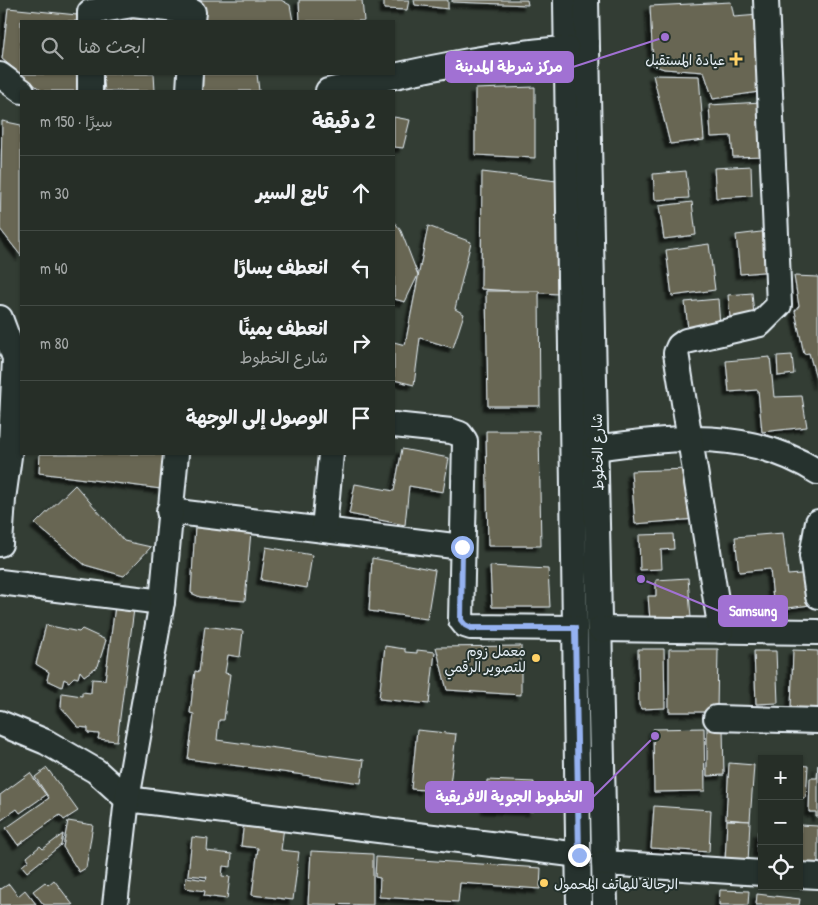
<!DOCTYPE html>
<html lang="ar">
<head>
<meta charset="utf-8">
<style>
  :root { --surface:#262e27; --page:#323a33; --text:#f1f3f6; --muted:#a4a8a7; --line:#424a44 }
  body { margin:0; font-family:"Patrick Hand","Playpen Sans Arabic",sans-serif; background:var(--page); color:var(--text); direction:rtl }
  .controls { position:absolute; right:15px; bottom:15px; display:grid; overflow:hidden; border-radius:0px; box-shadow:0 1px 4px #0004 }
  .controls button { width:45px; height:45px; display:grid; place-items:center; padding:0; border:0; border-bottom:1px solid var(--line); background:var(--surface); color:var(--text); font:25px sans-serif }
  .stop { position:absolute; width:15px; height:15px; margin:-11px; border:4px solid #95b2f1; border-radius:50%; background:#fff }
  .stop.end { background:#95b2f1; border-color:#fff; box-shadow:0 1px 5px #0008 }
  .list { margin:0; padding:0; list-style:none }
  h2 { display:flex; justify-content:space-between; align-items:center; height:65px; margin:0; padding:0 20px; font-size:21px }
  h2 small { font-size:16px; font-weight:400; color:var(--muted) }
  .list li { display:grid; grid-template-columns:32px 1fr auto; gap:15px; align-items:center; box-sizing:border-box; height:75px; padding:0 20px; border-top:1px solid var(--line) }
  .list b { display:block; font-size:19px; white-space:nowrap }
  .list p { margin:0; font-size:16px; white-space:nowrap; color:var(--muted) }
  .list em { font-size:16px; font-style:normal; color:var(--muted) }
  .icon { flex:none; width:28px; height:28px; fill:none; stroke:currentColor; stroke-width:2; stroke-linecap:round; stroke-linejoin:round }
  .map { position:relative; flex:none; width:818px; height:905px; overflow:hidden; direction:ltr }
  .search { position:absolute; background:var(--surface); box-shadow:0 1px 4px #0004; left:20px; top:20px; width:375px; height:55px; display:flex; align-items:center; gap:12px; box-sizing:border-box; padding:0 18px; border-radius:0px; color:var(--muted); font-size:19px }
  .panel { position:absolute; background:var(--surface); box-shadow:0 1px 4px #0004; left:20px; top:90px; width:375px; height:365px; border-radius:0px; direction:rtl }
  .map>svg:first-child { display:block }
  .building { fill:#686652; stroke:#e8f1f8; filter:url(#shadow) }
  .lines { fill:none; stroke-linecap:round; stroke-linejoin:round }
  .minor-casing { stroke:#e8f1f8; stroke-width:28 }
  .minor { stroke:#26332d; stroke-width:24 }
  .route { stroke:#95b2f1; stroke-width:6 }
  .poi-dot { fill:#ffd166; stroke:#26332d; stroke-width:2 }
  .labels { text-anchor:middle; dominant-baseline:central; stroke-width:4; stroke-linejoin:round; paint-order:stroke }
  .poi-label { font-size:14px; fill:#e8f1f8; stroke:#26332d; text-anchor:end }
  .street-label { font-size:14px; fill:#e8f1f8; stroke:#26332d }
  .leader { fill:none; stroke:#a171d3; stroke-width:2 }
  .callout-dot { fill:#a171d3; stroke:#26332d; stroke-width:2 }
  .callout { fill:#a171d3; stroke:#a171d3; stroke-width:2 }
  .callout-label { font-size:15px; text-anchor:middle; font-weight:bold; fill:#fff }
</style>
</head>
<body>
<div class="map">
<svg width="818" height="905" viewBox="0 0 818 905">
  <defs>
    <filter id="shadow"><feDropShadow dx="-4.5" dy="4.5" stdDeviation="1" flood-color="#0009"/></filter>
  </defs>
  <rect width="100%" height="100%" fill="#333d34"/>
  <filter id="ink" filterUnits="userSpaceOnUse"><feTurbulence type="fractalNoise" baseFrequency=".02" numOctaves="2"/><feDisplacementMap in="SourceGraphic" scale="10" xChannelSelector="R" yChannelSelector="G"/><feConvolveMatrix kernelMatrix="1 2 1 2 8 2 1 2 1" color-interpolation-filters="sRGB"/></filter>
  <g filter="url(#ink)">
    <!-- building -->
    <g class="building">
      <path d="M196,0H281L290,5L293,21H205L197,8Z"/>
      <path d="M299,0H362L364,21H300Z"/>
      <path d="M384,0H409L407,10L384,9Z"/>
      <path d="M414,0H448V9L415,5Z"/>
      <path d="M452,0H527L528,5L452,2Z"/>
      <path d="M731,2L734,17L759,15L765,91L713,99L704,72L664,69L653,65L650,6Z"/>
      <path d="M8,8L87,16V21H21V74H82L81,91H42L2,59Z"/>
      <path d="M131,13L180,21H131Z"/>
      <path d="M103,74H154L155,91H105Z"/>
      <path d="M196,74H257L259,91H199Z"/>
      <path d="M653,75L699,76L704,140L670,144Z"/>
      <path d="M535,87V158L475,155V89Z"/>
      <path d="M762,102L765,156L733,157L731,136L711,137L709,105Z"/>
      <path d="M394,117L410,120L403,148L394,147Z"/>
      <path d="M2,121L21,125V256L0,229Z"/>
      <path d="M751,166L752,196L716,198L714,168Z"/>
      <path d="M686,171L689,198L655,200L653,174Z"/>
      <path d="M482,172L557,181L558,294L481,289Z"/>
      <path d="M692,202L696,235L664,239L659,206Z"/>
      <path d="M394,221L401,231L418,275L405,302L394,299Z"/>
      <path d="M428,226L471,242L455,309L464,314L453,348L420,338L414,385L394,380V342L405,345Z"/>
      <path d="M769,231L773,271L740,274L736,235Z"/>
      <path d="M709,244L715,290L672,296L666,250Z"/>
      <path d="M794,276L818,277V385L809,353L804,354L795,311L799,306Z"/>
      <path d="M486,291H539L540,406H488Z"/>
      <path d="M752,293L754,315L730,317L728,295Z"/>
      <path d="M718,299L720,325L688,329L685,302Z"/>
      <path d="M792,355L794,374L778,376L777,356Z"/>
      <path d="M770,357L774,397L802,396L807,427L762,432L758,390L729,392L726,361Z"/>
      <path d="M486,431H539L541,546H488Z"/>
      <path d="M402,449L449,458L443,492L409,486L405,525L349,514L355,484L394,491Z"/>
      <path d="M40,454H169L161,489L39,473Z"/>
      <path d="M689,469L696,519L635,524L631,471Z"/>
      <path d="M75,485L124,541L151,547L124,576L85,565L35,524Z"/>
      <path d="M195,526L251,531L245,601L200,597L191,593Z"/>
      <path d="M783,533L788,575L812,573L817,604L774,610L770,569L739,572L735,537Z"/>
      <path d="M673,534L674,549L661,550L662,569L640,570L639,535Z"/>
      <path d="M266,547L312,555L307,588L261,580Z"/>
      <path d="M372,558L435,570L427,619L369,611Z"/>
      <path d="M490,566L548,569L550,607H492Z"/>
      <path d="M688,578L691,618L650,620L648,596H656V580Z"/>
      <path d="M115,606L134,609L117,741L98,739L99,734L88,733V728L78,727L61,707L62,693L82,696V692L91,693L92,679L105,680Z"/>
      <path d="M46,625L79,632L82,629L106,640L98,666L84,676L80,671L78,678L74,677L69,682L64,679L62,687L47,680L49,672L36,664Z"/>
      <path d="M205,626L243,631L240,657L228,655L225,673L230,674L224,720H219L217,740L364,760L361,783L188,759L194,714L190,713L195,671L199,672Z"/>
      <path d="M385,646L405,649V652L417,653V650L435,652L429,704L379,699Z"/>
      <path d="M521,646V695L447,690L436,647Z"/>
      <path d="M638,649H664L665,708L641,709L639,705Z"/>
      <path d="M669,649H718L717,712H669Z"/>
      <path d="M793,650L818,651V710L791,709Z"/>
      <path d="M754,651H776L778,703L756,704Z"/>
      <path d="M704,728L705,791L654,792L653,729Z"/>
      <path d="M707,728H723L724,775L707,776Z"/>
      <path d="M417,730L456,734L450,785L426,783L425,790L411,789Z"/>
      <path d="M729,763L754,765L750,821L726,819Z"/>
      <path d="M799,765L808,766L806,798H799Z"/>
      <path d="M818,765V817H816V812H809L810,778H817Z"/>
      <path d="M47,768L78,811L64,820L60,815L18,845L6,828L49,798L35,777Z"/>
      <path d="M30,773L46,795L20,813L17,809L0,821V795Z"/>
      <path d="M487,780L534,782L533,811L486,809Z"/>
      <path d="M654,806L711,810L709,852L651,848Z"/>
      <path d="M727,820L750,821L748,863L725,862Z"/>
      <path d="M68,821L93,825L86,868L79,872L63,847Z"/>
      <path d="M244,822L284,827L281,850L299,852L293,900L252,895L258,848L241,846Z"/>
      <path d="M800,825L818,826V873L799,872Z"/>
      <path d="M758,831L762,832V853L757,852Z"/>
      <path d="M63,834L61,845L27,872L22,866L29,860L27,857L40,846L43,849Z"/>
      <path d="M192,837L208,839L207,851L232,854L231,867L223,866L222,876L230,877L227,899L204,896L205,891L185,888L186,877L206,880L207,877L188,875Z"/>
      <path d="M311,851L373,854V905L308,904Z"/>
      <path d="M376,857L541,868L540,889L460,883L458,902L379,897L380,878L375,877Z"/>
      <path d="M54,880L73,905H44L33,891L45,882L48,885Z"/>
      <path d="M9,884L18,896L25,890L36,904L0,905V888L1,889Z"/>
      <path d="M720,890L749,891L748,905H719Z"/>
      <path d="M757,894L800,899L799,905H756Z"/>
    </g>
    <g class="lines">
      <!-- minor casing -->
      <g class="minor-casing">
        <g id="minor">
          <path d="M566,0L579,905"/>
          <path d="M586,0L605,905"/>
          <path d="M90,21V12L133,5L193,12L192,21"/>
          <path d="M0,75L22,91"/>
          <path d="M90,91V74"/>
          <path d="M189,91L190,74"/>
          <path d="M328,91C407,73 486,54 567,49"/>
          <path d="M0,318L15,358L11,442L3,499L0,544"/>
          <path d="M394,425L451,431L460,434L465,441L461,620L465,625L471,627L575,628"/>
          <path d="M597,448C673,436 750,429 818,472"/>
          <path d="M169,511L462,547"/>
          <path d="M818,522L812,556L818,596"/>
          <path d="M324,529L331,454"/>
          <path d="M0,582L162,602"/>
          <path d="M600,629L818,632"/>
          <path d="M721,631L676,353L679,346L686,341L760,324L779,305L766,0"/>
          <path d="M716,718L818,721"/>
          <path d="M0,723L46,742L96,771L127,799L579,855"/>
          <path d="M604,863L762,873"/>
          <path d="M799,875L818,876"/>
          <path d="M115,905L127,799L162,602L176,454"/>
        </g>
      </g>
      <!-- minor -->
      <use href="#minor" class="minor"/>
    </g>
  </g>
  <g class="lines" filter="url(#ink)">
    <!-- route -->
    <path class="route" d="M462,547L461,620L465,625L471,628H575L579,855"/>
  </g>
  <!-- markers -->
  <g class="poi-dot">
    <path d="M733.5 51.5h5v5h5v5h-5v5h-5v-5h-5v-5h5z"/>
    <circle cx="536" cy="658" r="5"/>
    <circle cx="544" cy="883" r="5"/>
  </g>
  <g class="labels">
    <!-- poi labels -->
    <g class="poi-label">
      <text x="725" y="59">عيادة المستقبل</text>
      <text x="526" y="650">معمل زوم<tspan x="526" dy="16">للتصوير الرقمي</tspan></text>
      <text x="554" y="883" text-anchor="start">الرحالة للهاتف المحمول</text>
    </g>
    <!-- street labels -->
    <g class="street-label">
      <text transform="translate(597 452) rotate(-91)">شارع الخطوط</text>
    </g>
  </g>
  <!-- callouts -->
  <path class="leader" d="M665 37L573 67M641 579L719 611M655 736L593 797"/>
  <g class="callout-dot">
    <circle cx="665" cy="37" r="5"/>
    <circle cx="641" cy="579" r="5"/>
    <circle cx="655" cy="736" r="5"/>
  </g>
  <g class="callout">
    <rect x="446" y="52" width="127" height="30" rx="5"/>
    <rect x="719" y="596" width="68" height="30" rx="5"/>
    <rect x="426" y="782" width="167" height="30" rx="5"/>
  </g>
  <g class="callout-label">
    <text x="509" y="72">مركز شرطة المدينة</text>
    <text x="753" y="616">Samsung</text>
    <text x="509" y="802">الخطوط الجوية الافريقية</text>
  </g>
</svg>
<div class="controls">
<button>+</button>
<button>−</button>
<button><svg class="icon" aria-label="locate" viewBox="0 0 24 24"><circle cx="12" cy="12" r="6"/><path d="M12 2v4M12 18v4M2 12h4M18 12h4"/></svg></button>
</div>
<div class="stop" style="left:462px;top:547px"></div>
<div class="stop end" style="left:579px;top:855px"></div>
<div class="search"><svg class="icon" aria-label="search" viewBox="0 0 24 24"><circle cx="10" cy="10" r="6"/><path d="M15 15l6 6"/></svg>ابحث هنا</div>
<section class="panel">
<h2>2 دقيقة<small>سيرًا · 150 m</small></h2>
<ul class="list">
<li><svg class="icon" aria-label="ahead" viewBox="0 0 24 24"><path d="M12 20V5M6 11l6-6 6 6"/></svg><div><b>تابع السير</b></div><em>30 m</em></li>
<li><svg class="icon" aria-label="left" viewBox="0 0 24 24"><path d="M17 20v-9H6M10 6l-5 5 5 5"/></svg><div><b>انعطف يسارًا</b></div><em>40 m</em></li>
<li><svg class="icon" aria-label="right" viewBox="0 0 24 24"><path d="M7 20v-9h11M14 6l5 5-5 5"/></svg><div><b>انعطف يمينًا</b><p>شارع الخطوط</p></div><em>80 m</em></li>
<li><svg class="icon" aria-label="arrive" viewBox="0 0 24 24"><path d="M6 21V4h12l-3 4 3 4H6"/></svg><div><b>الوصول إلى الوجهة</b></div></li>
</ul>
</section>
</div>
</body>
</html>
